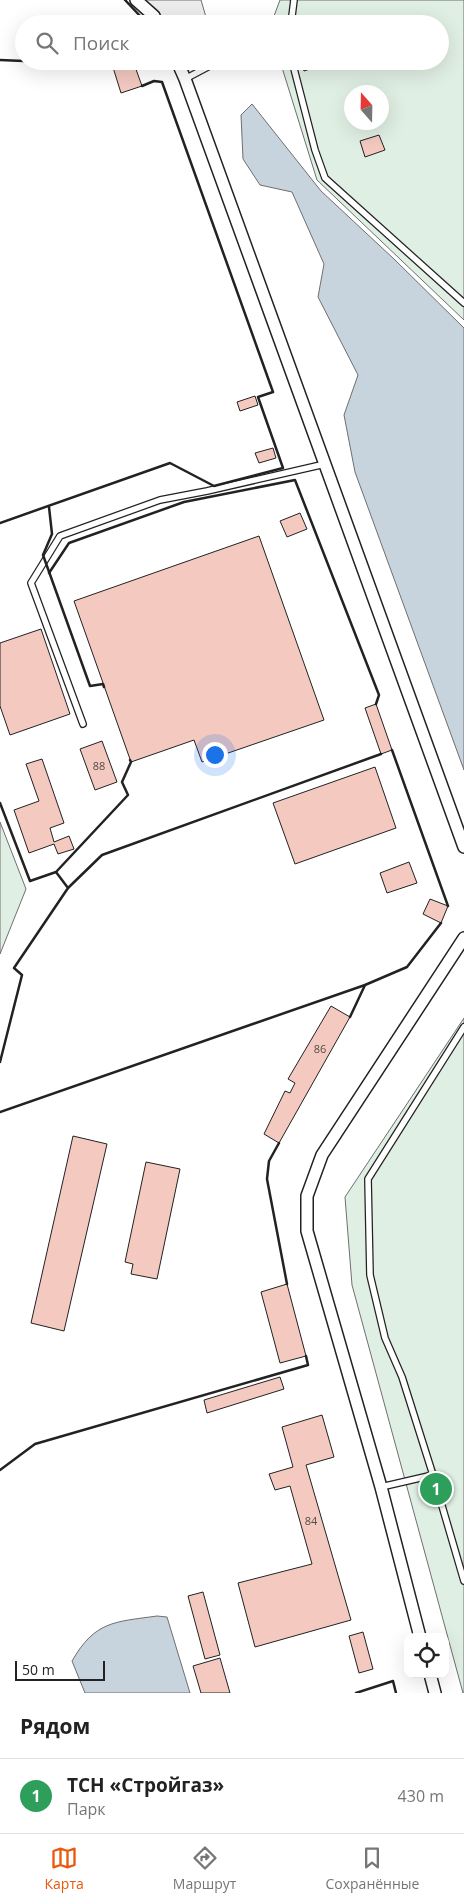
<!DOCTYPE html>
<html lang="ru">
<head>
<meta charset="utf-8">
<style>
  :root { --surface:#fff; --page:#f2f2f2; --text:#222; --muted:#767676; --line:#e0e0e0; --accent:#ea580c }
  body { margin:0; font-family:"Open Sans",sans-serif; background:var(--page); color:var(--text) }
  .controls { position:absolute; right:15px; bottom:15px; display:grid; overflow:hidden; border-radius:10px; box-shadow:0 5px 20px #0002 }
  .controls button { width:45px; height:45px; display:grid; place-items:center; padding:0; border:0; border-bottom:1px solid var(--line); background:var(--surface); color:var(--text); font:25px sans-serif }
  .compass { position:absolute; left:344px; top:85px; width:45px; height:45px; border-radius:50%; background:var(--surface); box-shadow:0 5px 20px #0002; rotate:340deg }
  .scale { position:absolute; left:15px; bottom:12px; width:90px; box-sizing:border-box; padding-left:5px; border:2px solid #222; border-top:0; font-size:14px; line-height:18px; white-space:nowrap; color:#222; -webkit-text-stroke:4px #fff; paint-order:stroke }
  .you { position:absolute; left:214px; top:754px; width:18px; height:18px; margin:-12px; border:4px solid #fff; border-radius:50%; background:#1a73e8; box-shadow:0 0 0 8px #1a73e833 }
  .badge { display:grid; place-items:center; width:32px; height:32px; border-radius:50%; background:var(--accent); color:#fff; font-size:16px; font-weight:700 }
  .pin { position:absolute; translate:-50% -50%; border:2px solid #fff; box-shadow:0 1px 5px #0006 }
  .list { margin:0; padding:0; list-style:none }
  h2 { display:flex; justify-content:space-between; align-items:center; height:65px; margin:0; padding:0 20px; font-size:21px }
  h2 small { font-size:16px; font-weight:400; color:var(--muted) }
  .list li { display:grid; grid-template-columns:32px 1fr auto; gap:15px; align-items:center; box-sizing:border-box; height:75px; padding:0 20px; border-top:1px solid var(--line) }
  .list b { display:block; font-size:19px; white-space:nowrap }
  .list p { margin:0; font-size:16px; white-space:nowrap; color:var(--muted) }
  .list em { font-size:16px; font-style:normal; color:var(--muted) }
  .icon { flex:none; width:28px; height:28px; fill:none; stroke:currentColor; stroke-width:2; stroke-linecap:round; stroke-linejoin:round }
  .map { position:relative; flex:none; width:464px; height:1693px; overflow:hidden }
  .search { position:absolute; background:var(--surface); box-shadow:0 5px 20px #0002; left:15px; right:15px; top:15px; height:55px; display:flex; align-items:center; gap:12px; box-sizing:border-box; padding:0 18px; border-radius:28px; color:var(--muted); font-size:19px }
  .sheet { height:140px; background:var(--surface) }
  nav { display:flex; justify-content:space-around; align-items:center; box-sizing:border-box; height:70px; border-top:1px solid var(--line); background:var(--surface); font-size:14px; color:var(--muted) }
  nav a { display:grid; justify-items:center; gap:2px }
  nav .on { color:var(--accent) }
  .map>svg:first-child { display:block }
  .green { fill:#e0efe3; stroke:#6f6f6f; fill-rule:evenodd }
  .parking { fill:#ededed; stroke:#6f6f6f }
  .water { fill:#c7d3dd; stroke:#6f6f6f }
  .building { fill:#f3c9c0; stroke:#222 }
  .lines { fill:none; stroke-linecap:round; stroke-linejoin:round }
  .service-casing { stroke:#222; stroke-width:8 }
  .minor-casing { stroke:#222; stroke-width:14 }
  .service { stroke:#fff; stroke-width:5.5 }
  .minor { stroke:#fff; stroke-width:11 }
  .wall { stroke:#222; stroke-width:2.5 }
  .labels { text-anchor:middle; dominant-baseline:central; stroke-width:4; stroke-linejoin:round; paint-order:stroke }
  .number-label { font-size:11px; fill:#564c4a }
</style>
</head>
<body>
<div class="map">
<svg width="464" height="1693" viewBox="0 0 464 1693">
  <rect width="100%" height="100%" fill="#fff"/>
  <!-- green -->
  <g class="green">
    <path d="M280,0H464V320L317,180L280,61H440V24H271ZM352,92H382V122H352Z"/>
    <path d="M0,822L26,889L0,954Z"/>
    <path d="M464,1018V1693H463L352,1285L345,1197Z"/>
  </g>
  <!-- parking -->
  <g class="parking">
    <path d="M133,0H201L208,24H157Z"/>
    <path d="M176,61H219L185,79Z"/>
  </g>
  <!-- water -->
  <g class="water">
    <path d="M252,104L321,191L394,259L464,328V770L355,472L344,415L358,375L318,297L324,264L292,192L260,185L243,159L241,115Z"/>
    <path d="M157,1616L167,1617L190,1693H85L72,1661C95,1621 114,1622 157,1616Z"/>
  </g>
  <!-- building -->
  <g class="building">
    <path d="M111,61H133L142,86L121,93Z"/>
    <path d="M300,61H314L316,67L304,71Z"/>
    <path d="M379,135L385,150L365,157L360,141Z"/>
    <path d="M255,396L258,405L240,411L237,402Z"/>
    <path d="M273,448L276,458L259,463L255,453Z"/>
    <path d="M300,513L307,529L287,537L280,521Z"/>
    <path d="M259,536L324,720L202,762L194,740L131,762L74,601Z"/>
    <path d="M41,629L70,714L10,735L0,706V643Z"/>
    <path d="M376,704L392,750L381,754L365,708Z"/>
    <path d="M102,741L117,782L95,790L80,749Z"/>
    <path d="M42,759L64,823L50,828L54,842L69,836L74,849L58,854L54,844L29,853L14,810L39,801L26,764Z"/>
    <path d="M375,767L396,828L295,864L273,803Z"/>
    <path d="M409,862L417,883L387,893L380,873Z"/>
    <path d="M430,899L448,906L441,923L423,914Z"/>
    <path d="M331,1006L350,1017L279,1143L264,1134L285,1091L290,1093L295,1083L288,1079Z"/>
    <path d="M73,1136L107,1144L64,1331L31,1323Z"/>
    <path d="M146,1162L180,1169L157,1279L131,1274L133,1264L125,1262Z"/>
    <path d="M287,1284L306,1356L280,1363L261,1292Z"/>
    <path d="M280,1377L284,1389L207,1413L204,1400Z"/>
    <path d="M322,1415L334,1457L306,1465L351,1620L255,1647L238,1583L312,1564L290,1486L275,1490L269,1474L293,1467L282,1427Z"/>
    <path d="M203,1592L220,1655L205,1659L188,1596Z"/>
    <path d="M363,1632L373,1669L359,1673L349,1636Z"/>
    <path d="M220,1658L230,1693H201L193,1666Z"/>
  </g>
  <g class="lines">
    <!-- service casing -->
    <g class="service-casing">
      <g id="service">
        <path d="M291,24L294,0"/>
        <path d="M292,61L315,150L325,178L464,303"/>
        <path d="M185,79L219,61"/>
        <path d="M83,724L31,583L60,536L160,500L207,491L325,464"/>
        <path d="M433,1475L464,1581"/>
        <path d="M381,1487L433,1475L402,1377L385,1338L370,1275L368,1179L464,1027"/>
      </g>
    </g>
    <!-- minor casing -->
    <g class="minor-casing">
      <g id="minor">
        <path d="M136,0L154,16L157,24"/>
        <path d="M177,61L185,79L464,847"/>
        <path d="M420,1637L381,1487L307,1231V1196L322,1155L464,938"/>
        <path d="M430,1674L435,1693"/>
      </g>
    </g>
    <!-- service -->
    <use href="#service" class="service"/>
    <!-- minor -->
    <use href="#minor" class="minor"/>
    <!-- wall -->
    <g class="wall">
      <path d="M125,24L141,17L125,0"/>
      <path d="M0,60L71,63L80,61"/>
      <path d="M49,507L52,534L43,555L90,686L103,684L104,687"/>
      <path d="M0,523L170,463L214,486L283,468L258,397L273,392L162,82L154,81L142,86"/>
      <path d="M49,573L69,543L184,502L295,480L379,695L376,704"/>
      <path d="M392,750L448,906"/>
      <path d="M0,803L30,881L56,872L128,795L122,782L131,762L130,760"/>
      <path d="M68,888L102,855L381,754"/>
      <path d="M350,1017L365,985"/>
      <path d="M0,1062L22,975L14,968L68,888L56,872"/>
      <path d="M0,1112L365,985L407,967L441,923"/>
      <path d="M279,1143L269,1161L267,1179L287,1284"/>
      <path d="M0,1470L35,1444L308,1365L306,1356"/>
      <path d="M356,1693L393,1681L396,1693"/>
    </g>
  </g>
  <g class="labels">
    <!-- number labels -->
    <g class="number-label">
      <text x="99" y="765">88</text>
      <text x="320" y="1048">86</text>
      <text x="311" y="1520">84</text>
    </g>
  </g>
</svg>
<div class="controls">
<button><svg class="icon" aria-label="locate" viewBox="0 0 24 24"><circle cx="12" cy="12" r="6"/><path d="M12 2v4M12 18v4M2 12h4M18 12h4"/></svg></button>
</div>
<svg class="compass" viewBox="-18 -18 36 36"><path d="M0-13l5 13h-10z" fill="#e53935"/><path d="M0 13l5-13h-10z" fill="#767676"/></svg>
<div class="scale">50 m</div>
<div class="you"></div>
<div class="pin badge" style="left:436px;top:1489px;background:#2e9e5b">1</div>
<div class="search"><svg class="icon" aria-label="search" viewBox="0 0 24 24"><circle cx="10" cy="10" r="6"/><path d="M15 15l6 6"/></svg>Поиск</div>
</div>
<section class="sheet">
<h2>Рядом<small></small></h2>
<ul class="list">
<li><span class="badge" style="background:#2e9e5b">1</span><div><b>ТСН «Стройгаз»</b><p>Парк</p></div><em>430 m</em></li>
</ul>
</section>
<nav>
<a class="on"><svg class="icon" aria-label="map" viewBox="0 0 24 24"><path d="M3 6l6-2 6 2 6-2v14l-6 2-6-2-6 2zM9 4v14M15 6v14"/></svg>Карта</a>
<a><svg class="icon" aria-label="directions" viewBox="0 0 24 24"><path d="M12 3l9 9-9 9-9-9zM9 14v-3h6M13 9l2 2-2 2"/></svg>Маршрут</a>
<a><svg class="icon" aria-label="saved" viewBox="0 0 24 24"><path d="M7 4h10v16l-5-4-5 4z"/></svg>Сохранённые</a>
</nav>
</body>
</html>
